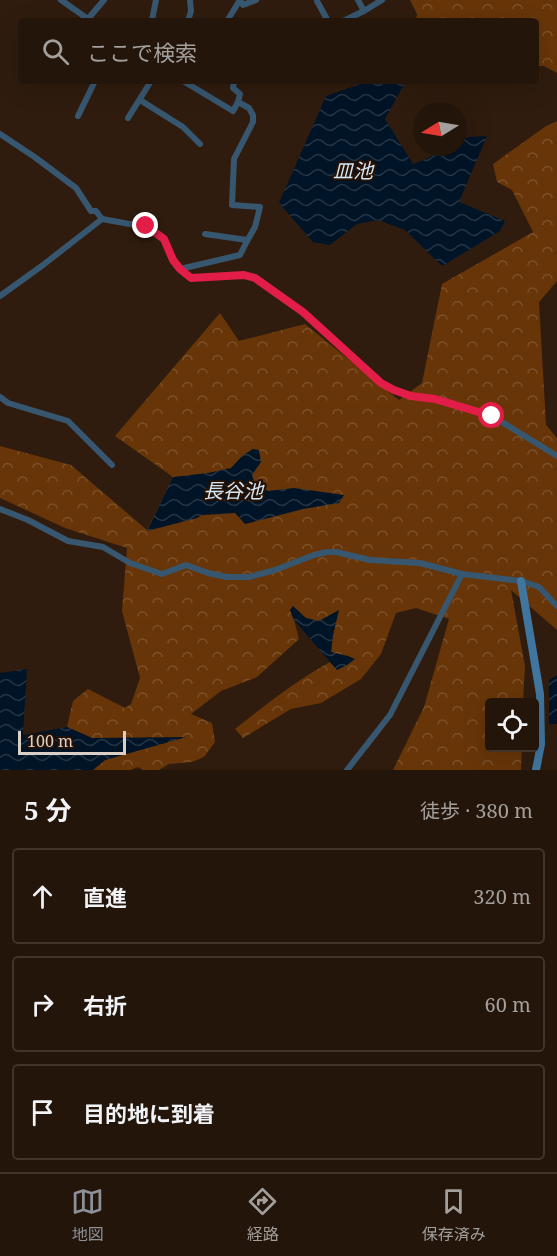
<!DOCTYPE html>
<html lang="ja">
<head>
<meta charset="utf-8">
<style>
  :root { --surface:#23150a; --page:#2f2218; --text:#f1f3f6; --muted:#a39f9c; --line:#40342b; --accent:#8c9099 }
  body { margin:0; font-family:"Noto Serif","Noto Sans JP",serif; background:var(--page); color:var(--text) }
  .controls { position:absolute; right:18px; bottom:18px; display:grid; overflow:hidden; border-radius:6px; box-shadow:0 6px 24px #0002 }
  .controls button { width:54px; height:54px; display:grid; place-items:center; padding:0; border:0; border-bottom:2px solid var(--line); background:var(--surface); color:var(--text); font:30px sans-serif }
  .compass { position:absolute; left:413px; top:102px; width:54px; height:54px; border-radius:50%; background:var(--surface); box-shadow:0 6px 24px #0002; rotate:259deg }
  .scale { position:absolute; left:18px; bottom:15px; width:108px; box-sizing:border-box; padding-left:6px; border:3px solid #dccfc6; border-top:0; font-size:16px; line-height:21px; white-space:nowrap; color:#dccfc6; -webkit-text-stroke:4px #251205; paint-order:stroke }
  .stop { position:absolute; width:18px; height:18px; margin:-14px; border:4px solid #e11d48; border-radius:50%; background:#fff }
  .stop.end { background:#e11d48; border-color:#fff; box-shadow:0 2px 6px #0008 }
  .list { margin:0; padding:0; list-style:none }
  h2 { display:flex; justify-content:space-between; align-items:center; height:78px; margin:0; padding:0 24px; font-size:26px }
  h2 small { font-size:20px; font-weight:400; color:var(--muted) }
  .list li { display:grid; grid-template-columns:39px 1fr auto; gap:18px; align-items:center; box-sizing:border-box; height:96px; margin:0 12px 12px; padding:0 12px; border:2px solid var(--line); border-radius:6px }
  .list b { display:block; font-size:22px; white-space:nowrap }
  .list em { font-size:20px; font-style:normal; color:var(--muted) }
  .icon { flex:none; width:33px; height:33px; fill:none; stroke:currentColor; stroke-width:2; stroke-linecap:round; stroke-linejoin:round }
  .map { position:relative; flex:none; width:557px; height:770px; overflow:hidden }
  .search { position:absolute; background:var(--surface); box-shadow:0 6px 24px #0002; left:18px; right:18px; top:18px; height:66px; display:flex; align-items:center; gap:15px; box-sizing:border-box; padding:0 21px; border-radius:6px; color:var(--muted); font-size:22px }
  .sheet { height:402px; background:var(--surface) }
  nav { display:flex; justify-content:space-around; align-items:center; box-sizing:border-box; height:84px; border-top:2px solid var(--line); background:var(--surface); font-size:16px; color:var(--muted) }
  nav a { display:grid; justify-items:center; gap:3px }
  nav .on { color:var(--accent) }
  .map>svg:first-child { display:block }
  .forest { fill:url(#forest-crowns) }
  .water { fill:url(#water-waves) }
  .lines { fill:none; stroke-linecap:round; stroke-linejoin:round }
  .street { stroke:#375770; stroke-width:6 }
  .secondary { stroke:#40759d; stroke-width:8 }
  .route { stroke:#e11d48; stroke-width:8 }
  .labels { text-anchor:middle; dominant-baseline:central; stroke-width:4.5; stroke-linejoin:round; paint-order:stroke }
  .water-label { font-size:20px; font-style:italic; fill:#d1e5f5; stroke:#251205 }
</style>
</head>
<body>
<div class="map">
<svg width="557" height="770" viewBox="0 0 557 770">
  <defs>
    <pattern id="forest-crowns" width="20" height="18" patternUnits="userSpaceOnUse" patternTransform="scale(1.5)"><rect width="20" height="18" fill="#673508"/><path d="M2 6a3 3 0 1 1 6 0M12 15a3 3 0 1 1 6 0" fill="none" stroke="#7c512a"/></pattern>
    <pattern id="water-waves" width="16" height="10" patternUnits="userSpaceOnUse" patternTransform="scale(1.5)"><rect width="16" height="10" fill="#001427"/><path d="M0 5q4-4 8 0t8 0" fill="none" stroke="#253545"/></pattern>
  </defs>
  <rect width="100%" height="100%" fill="#2f1c0e"/>
  <!-- forest -->
  <g class="forest">
    <path d="M410,0H557V73L544,66H536V21H416L417,14Z"/>
    <path d="M557,121V281L539,302L546,425L557,438V630L511,590L525,666L523,702H490V748H522L521,770H393L424,707L449,619L416,608L396,613L381,654L361,679L321,703L291,709L243,738L235,729C265,705 296,681 330,662L337,670L339,655L331,652L333,635L338,611L319,622L306,618L290,610L294,620L299,639L257,677L221,691L191,714L212,723L215,742L204,757L192,762L169,764L159,770H143L138,767L130,770H93L105,760L183,738H92L67,727L73,701L88,689L125,708L131,704L140,678L122,611L127,548L65,528L0,498V446L71,465L147,530L173,477L115,436L220,313L239,341L305,324L399,400L422,383L442,284L533,232L512,190L497,182L493,164L546,126Z"/>
  </g>
  <!-- water -->
  <g class="water">
    <path d="M369,81H399L404,84L385,119L413,164C428,160 444,147 458,147V143L468,137L487,136L459,202L505,221L500,231L442,266L405,230L378,220L357,224L330,245L313,242L279,203L326,96Z"/>
    <path d="M253,449L259,450L261,462L252,475L254,481L260,487L268,491L294,488L344,495L339,503L303,509L245,524L235,513L202,515L197,518L147,531L173,477L208,473L231,468L242,456Z"/>
    <path d="M293,606L306,618L319,621L339,610L333,635L331,652L348,656L355,659L347,665L337,670L294,620L290,610Z"/>
    <path d="M27,669L23,735L67,727L92,738L186,737L105,760L93,770H0V673Z"/>
    <path d="M557,675V724H549V680Z"/>
  </g>
  <g class="lines">
    <!-- street -->
    <g class="street">
      <path d="M61,0L88,19L94,21"/>
      <path d="M317,1L328,21"/>
      <path d="M364,11L382,0"/>
      <path d="M87,20L104,0"/>
      <path d="M152,20L156,0"/>
      <path d="M188,21L191,11L190,0"/>
      <path d="M227,21L240,0L243,5L256,0"/>
      <path d="M343,21L364,11L358,0"/>
      <path d="M183,81L233,111L238,102"/>
      <path d="M140,100L183,127L200,144"/>
      <path d="M78,116L95,81"/>
      <path d="M128,118L151,81"/>
      <path d="M0,134L36,158L76,188L91,211H96L102,219L146,227L152,229L164,239L173,260L180,269L191,278L244,275L255,277L303,312L381,383L394,390L411,396L435,399L492,416L557,456"/>
      <path d="M205,234L247,240"/>
      <path d="M180,269L240,255L246,243L255,227L260,207L232,205L234,159L253,122V115L249,108L238,102L240,94L233,88L234,81"/>
      <path d="M0,296L43,265L102,219"/>
      <path d="M0,397L8,403L68,421L112,465"/>
      <path d="M0,509L28,520L68,541L103,547L130,563L162,574L186,565L208,573L227,577H249L275,570L314,555L327,552H336L370,560L420,563L462,574L521,581L539,587L557,606"/>
      <path d="M347,770L390,715L462,574"/>
    </g>
    <!-- secondary -->
    <path class="secondary" d="M521,581L540,694L541,744L536,770"/>
  </g>
  <g class="lines">
    <!-- route -->
    <path class="route" d="M146,226L164,239L173,260L180,269L191,278L244,275L255,278L303,312L381,383L394,390L411,396L435,399L492,416"/>
  </g>
  <g class="labels">
    <!-- water labels -->
    <g class="water-label">
      <text x="353" y="170">皿池</text>
      <text x="233" y="490">長谷池</text>
    </g>
  </g>
</svg>
<div class="controls">
<button><svg class="icon" aria-label="locate" viewBox="0 0 24 24"><circle cx="12" cy="12" r="6"/><path d="M12 2v4M12 18v4M2 12h4M18 12h4"/></svg></button>
</div>
<svg class="compass" viewBox="-18 -18 36 36"><path d="M0-13l5 13h-10z" fill="#e53935"/><path d="M0 13l5-13h-10z" fill="#a39f9c"/></svg>
<div class="scale">100 m</div>
<div class="stop" style="left:492px;top:416px"></div>
<div class="stop end" style="left:146px;top:226px"></div>
<div class="search"><svg class="icon" aria-label="search" viewBox="0 0 24 24"><circle cx="10" cy="10" r="6"/><path d="M15 15l6 6"/></svg>ここで検索</div>
</div>
<section class="sheet">
<h2>5 分<small>徒歩 · 380 m</small></h2>
<ul class="list">
<li><svg class="icon" aria-label="ahead" viewBox="0 0 24 24"><path d="M12 20V5M6 11l6-6 6 6"/></svg><div><b>直進</b></div><em>320 m</em></li>
<li><svg class="icon" aria-label="right" viewBox="0 0 24 24"><path d="M7 20v-9h11M14 6l5 5-5 5"/></svg><div><b>右折</b></div><em>60 m</em></li>
<li><svg class="icon" aria-label="arrive" viewBox="0 0 24 24"><path d="M6 21V4h12l-3 4 3 4H6"/></svg><div><b>目的地に到着</b></div></li>
</ul>
</section>
<nav>
<a class="on"><svg class="icon" aria-label="map" viewBox="0 0 24 24"><path d="M3 6l6-2 6 2 6-2v14l-6 2-6-2-6 2zM9 4v14M15 6v14"/></svg>地図</a>
<a><svg class="icon" aria-label="directions" viewBox="0 0 24 24"><path d="M12 3l9 9-9 9-9-9zM9 14v-3h6M13 9l2 2-2 2"/></svg>経路</a>
<a><svg class="icon" aria-label="saved" viewBox="0 0 24 24"><path d="M7 4h10v16l-5-4-5 4z"/></svg>保存済み</a>
</nav>
</body>
</html>
